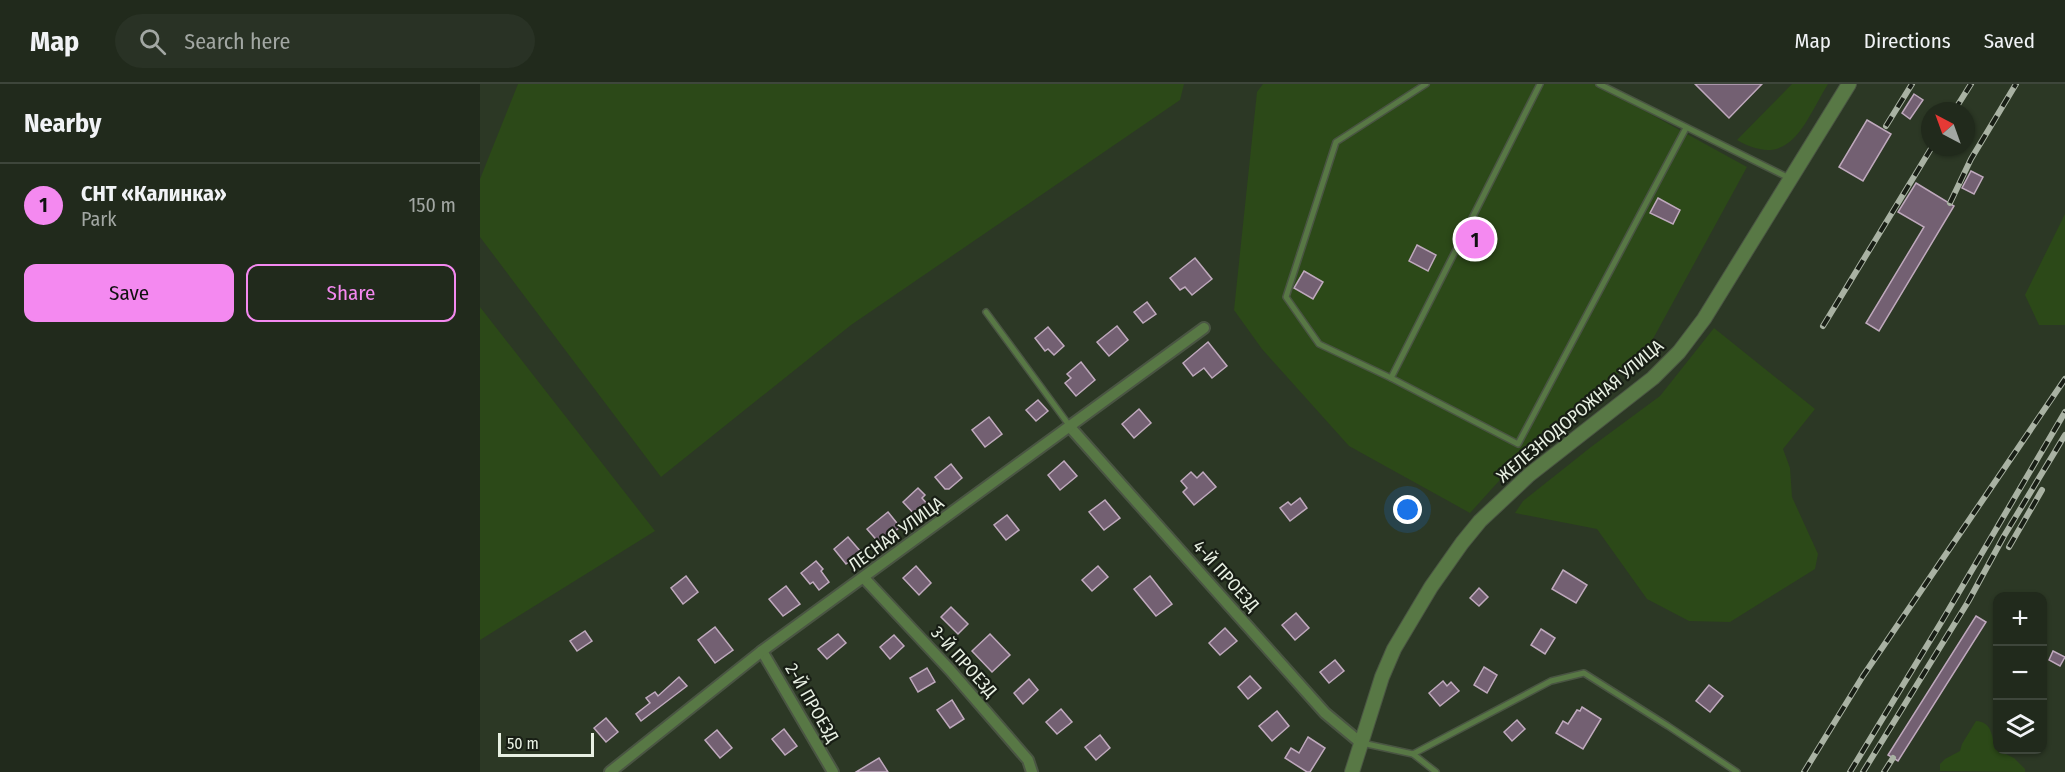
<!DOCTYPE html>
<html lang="en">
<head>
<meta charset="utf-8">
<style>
  :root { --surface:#212a1c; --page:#293225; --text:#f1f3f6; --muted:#a2a7a3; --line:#3e463b; --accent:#f489f0 }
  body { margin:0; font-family:"Fira Sans Condensed",sans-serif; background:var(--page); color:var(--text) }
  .controls { position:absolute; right:18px; bottom:18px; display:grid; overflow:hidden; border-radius:12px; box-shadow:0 2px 4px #0004 }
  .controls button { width:54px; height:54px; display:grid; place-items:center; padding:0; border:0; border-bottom:2px solid var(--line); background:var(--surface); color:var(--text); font:30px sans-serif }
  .compass { position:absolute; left:1441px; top:18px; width:54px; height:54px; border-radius:50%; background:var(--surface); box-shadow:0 2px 4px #0004; rotate:319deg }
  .scale { position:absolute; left:18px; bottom:15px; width:96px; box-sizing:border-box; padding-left:6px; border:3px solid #e8f0e3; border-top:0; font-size:16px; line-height:21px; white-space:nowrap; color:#e8f0e3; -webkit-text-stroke:4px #181e15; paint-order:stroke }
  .you { position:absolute; left:928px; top:426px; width:21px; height:21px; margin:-15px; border:4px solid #fff; border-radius:50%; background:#1a73e8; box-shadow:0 0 0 9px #1a73e833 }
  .badge { display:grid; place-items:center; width:39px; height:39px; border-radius:50%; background:var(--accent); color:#111; font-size:20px; font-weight:700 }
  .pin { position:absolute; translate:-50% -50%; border:3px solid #fff; box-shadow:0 2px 6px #0006 }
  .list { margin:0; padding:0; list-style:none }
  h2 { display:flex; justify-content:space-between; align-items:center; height:78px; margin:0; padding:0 24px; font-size:26px }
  h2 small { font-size:20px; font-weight:400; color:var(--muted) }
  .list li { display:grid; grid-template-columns:39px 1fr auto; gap:18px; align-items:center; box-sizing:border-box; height:84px; padding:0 24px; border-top:2px solid var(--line) }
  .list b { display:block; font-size:22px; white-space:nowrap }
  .list p { margin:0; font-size:20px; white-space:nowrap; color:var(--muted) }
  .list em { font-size:20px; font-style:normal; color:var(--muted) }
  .actions { display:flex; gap:12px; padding:18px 24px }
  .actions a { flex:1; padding:14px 0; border:2px solid var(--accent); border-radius:12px; text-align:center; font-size:21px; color:var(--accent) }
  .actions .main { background:var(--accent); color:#111 }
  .icon { flex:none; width:33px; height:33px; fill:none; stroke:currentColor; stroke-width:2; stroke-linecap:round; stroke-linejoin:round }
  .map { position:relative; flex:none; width:1585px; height:688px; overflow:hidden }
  header { display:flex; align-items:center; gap:36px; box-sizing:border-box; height:84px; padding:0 30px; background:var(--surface); border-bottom:2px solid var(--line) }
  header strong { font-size:28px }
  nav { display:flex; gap:33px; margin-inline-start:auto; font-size:21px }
  .search { width:420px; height:54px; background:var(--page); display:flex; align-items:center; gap:15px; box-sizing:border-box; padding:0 21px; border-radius:33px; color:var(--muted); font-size:22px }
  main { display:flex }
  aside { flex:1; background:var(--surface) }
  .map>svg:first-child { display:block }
  .green { fill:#2c4918 }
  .building { fill:#736072; stroke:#bfa9bd; stroke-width:1.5 }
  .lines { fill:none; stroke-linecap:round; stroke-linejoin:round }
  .service-casing { stroke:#4a5543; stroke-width:8 }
  .minor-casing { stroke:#4a5543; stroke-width:14 }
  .tertiary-casing { stroke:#4a5543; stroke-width:16 }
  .service { stroke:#587845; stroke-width:5 }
  .minor { stroke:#587845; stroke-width:10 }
  .tertiary { stroke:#587845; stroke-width:14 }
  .rail-casing { stroke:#a9b2a3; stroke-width:6 }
  .rail { stroke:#181e15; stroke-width:4; stroke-dasharray:11; stroke-linecap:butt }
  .labels { text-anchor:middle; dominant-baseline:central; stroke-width:4.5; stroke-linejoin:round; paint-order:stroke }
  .street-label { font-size:18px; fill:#e8f0e3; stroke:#181e15 }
</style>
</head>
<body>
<header>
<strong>Map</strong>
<div class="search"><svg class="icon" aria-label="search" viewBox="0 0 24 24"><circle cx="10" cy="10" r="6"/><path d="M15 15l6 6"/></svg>Search here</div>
<nav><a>Map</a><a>Directions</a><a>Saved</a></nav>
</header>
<main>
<aside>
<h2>Nearby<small></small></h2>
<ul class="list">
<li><span class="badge">1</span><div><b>СНТ «Калинка»</b><p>Park</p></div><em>150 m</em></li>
</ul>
<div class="actions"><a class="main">Save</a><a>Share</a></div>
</aside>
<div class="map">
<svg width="1585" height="688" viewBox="0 0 1585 688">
  <rect width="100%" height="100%" fill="#2c3825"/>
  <!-- green -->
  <g class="green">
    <path d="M38,0H704L700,16L371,241L181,393L0,153V95Z"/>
    <path d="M783,0H1116L1267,83L1168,264L1038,376L990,429L869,362L782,265L754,226L777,8Z"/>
    <path d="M1312,0H1348C1324,39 1311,87 1257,56Z"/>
    <path d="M1585,130V241H1559L1545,211Z"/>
    <path d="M0,223L175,447L0,556Z"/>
    <path d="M1234,244L1335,325L1303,365L1310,384L1312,413L1338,470L1335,485L1250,538L1209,537L1167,515L1117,445L1035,429L1043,417L1111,363L1180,312Z"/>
    <path d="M1496,637C1512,638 1512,652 1515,665L1534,674L1545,685V688L1460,687V680L1465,675L1480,667L1482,660Z"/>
  </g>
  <!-- building -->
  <g class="building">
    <path d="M1215,0H1282L1249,34Z"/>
    <path d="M1434,10L1443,16L1430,35L1422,29Z"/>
    <path d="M1387,36L1411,50L1383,97L1359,83Z"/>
    <path d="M1491,87L1503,93L1494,110L1482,104Z"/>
    <path d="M1436,99L1474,122L1399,247L1386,239L1444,143L1418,128Z"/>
    <path d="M1178,114L1200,126L1193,140L1170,129Z"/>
    <path d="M937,161L956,171L948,187L929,177Z"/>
    <path d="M715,174L732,195L712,211L705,203L700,206L690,194Z"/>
    <path d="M824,187L843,198L833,215L814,204Z"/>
    <path d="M667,218L676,230L663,239L654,228Z"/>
    <path d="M637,242L648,256L629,272L617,258Z"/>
    <path d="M568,243L584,262L574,271L568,265L565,267L555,254Z"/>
    <path d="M728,258L747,282L732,294L724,284L713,292L703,279Z"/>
    <path d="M601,278L615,296L596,312L585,299L591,294L587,290Z"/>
    <path d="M558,316L568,327L556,337L546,326Z"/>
    <path d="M659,325L671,339L654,354L642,340Z"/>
    <path d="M509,333L522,350L505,363L492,346Z"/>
    <path d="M584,377L597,392L580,406L568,391Z"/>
    <path d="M471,380L482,394L469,405H465L455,393Z"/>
    <path d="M711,388L717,394L723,388L736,403L714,421L703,408L707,404L701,397Z"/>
    <path d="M438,404L445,411L442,414L448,421L436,432L423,418Z"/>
    <path d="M820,414L827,424L810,437L800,424L808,418L811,421Z"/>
    <path d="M625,416L640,434L624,446L609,428Z"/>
    <path d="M408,428L420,443L400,460L387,445Z"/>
    <path d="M527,431L539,446L526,456L514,441Z"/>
    <path d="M368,453L381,468L366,480L354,465Z"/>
    <path d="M336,477L343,485L341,487L349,498L339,506L333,498L330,500L321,489Z"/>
    <path d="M436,482L451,499L439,511L423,494Z"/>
    <path d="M618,482L628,493L612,507L602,496Z"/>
    <path d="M1083,486L1107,501L1096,519L1072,505Z"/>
    <path d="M206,492L218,508L203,520L191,504Z"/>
    <path d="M670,492L692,520L676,532L654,505Z"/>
    <path d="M306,502L320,520L303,532L289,515Z"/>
    <path d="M999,504L1008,513L999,522L990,514Z"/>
    <path d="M471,523L488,540L478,550L461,533Z"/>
    <path d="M816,529L829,544L815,556L802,541Z"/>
    <path d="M1496,532L1506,538L1418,677L1408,671Z"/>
    <path d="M235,543L253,566L235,579L218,556Z"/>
    <path d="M745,544L757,557L740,571L729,559Z"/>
    <path d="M1061,545L1075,554L1065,570L1051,561Z"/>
    <path d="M105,547L112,557L97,567L90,557Z"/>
    <path d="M358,550L366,559L347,575L338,565Z"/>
    <path d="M510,550L530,571L512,588L492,567Z"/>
    <path d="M414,551L424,562L410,575L400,563Z"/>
    <path d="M1573,567L1585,573L1580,582L1569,576Z"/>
    <path d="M855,576L864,587L849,599L840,588Z"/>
    <path d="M1004,583L1017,591L1007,609L994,601Z"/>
    <path d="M447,584L455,598L438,608L430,594Z"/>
    <path d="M770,592L781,604L768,615L758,603Z"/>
    <path d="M199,593L207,602L161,637L156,630L170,619L166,614L175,608L178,612Z"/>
    <path d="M549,595L558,606L543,620L534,609Z"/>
    <path d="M963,597L967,602L971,598L979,607L960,622L949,609Z"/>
    <path d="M1229,601L1243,612L1230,628L1216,617Z"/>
    <path d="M472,616L484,635L470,644L457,626Z"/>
    <path d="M1102,623L1121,635L1103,665L1076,649L1083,637L1088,640L1097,626L1100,627Z"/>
    <path d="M581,625L592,638L577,650L566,638Z"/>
    <path d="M797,627L809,642L792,657L779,642Z"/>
    <path d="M126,634L138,648L126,658L114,644Z"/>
    <path d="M1037,636L1045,645L1032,657L1024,648Z"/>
    <path d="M304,645L317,662L305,671L292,655Z"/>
    <path d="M237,646L252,664L240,674L225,656Z"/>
    <path d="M620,651L630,664L616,676L605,663Z"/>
    <path d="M828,653L845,664L830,688H827L805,674L811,664L819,669Z"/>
    <path d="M399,674L408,688H376Z"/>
  </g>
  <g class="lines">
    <!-- service casing -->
    <g class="service-casing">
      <g id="service">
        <path d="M946,0L856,58L806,213L839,260L911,294L1038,360L1206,44"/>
        <path d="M1119,0L1309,94"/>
        <path d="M506,228L589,341"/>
        <path d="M911,294L1060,0"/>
        <path d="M882,659L933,670L1071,597L1104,589L1188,642L1257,688"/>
        <path d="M933,670L956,688"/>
      </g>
    </g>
    <!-- minor casing -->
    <g class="minor-casing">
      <g id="minor">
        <path d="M590,343L845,629L881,659"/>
        <path d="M384,494L470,586L548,676L552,688"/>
        <path d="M282,567L353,688"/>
        <path d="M130,688L282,567L724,244"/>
      </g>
    </g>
    <!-- tertiary casing -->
    <g class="tertiary-casing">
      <path id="tertiary" d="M872,688L902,593L914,565L951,503L982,459L1000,437L1049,391L1173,294L1199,268L1224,235L1369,0"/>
    </g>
    <!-- service -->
    <use href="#service" class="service"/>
    <!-- minor -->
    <use href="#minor" class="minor"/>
    <!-- tertiary -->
    <use href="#tertiary" class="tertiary"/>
    <!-- rail casing -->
    <g class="rail-casing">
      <g id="rail">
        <path d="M1474,27L1491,0"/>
        <path d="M1406,42L1432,0"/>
        <path d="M1470,119L1491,75L1536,0"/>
        <path d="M1343,242L1452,63"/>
        <path d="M1529,463L1562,406"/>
        <path d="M1324,688L1383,592L1585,295"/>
        <path d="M1370,688L1462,537L1585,328"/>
        <path d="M1383,688L1488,518L1524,452L1585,351"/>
        <path d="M1404,688L1413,674"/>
      </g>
    </g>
    <!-- rail -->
    <use href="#rail" class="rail"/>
  </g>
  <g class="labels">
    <!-- street labels -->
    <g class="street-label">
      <text transform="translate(1100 327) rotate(-40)">ЖЕЛЕЗНОДОРОЖНАЯ УЛИЦА</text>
      <text transform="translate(416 450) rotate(-36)">ЛЕСНАЯ УЛИЦА</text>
      <text transform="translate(746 492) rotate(48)">4-Й ПРОЕЗД</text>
      <text transform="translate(484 578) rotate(48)">3-Й ПРОЕЗД</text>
      <text transform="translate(332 619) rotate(60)">2-Й ПРОЕЗД</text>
    </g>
  </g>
</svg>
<div class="controls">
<button>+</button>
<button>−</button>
<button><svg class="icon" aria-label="layers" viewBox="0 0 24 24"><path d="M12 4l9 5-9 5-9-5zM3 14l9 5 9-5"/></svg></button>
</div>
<svg class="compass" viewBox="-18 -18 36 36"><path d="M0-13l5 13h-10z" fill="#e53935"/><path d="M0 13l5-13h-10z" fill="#a2a7a3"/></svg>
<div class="scale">50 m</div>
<div class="you"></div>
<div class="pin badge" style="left:995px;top:155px">1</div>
</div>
</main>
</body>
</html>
